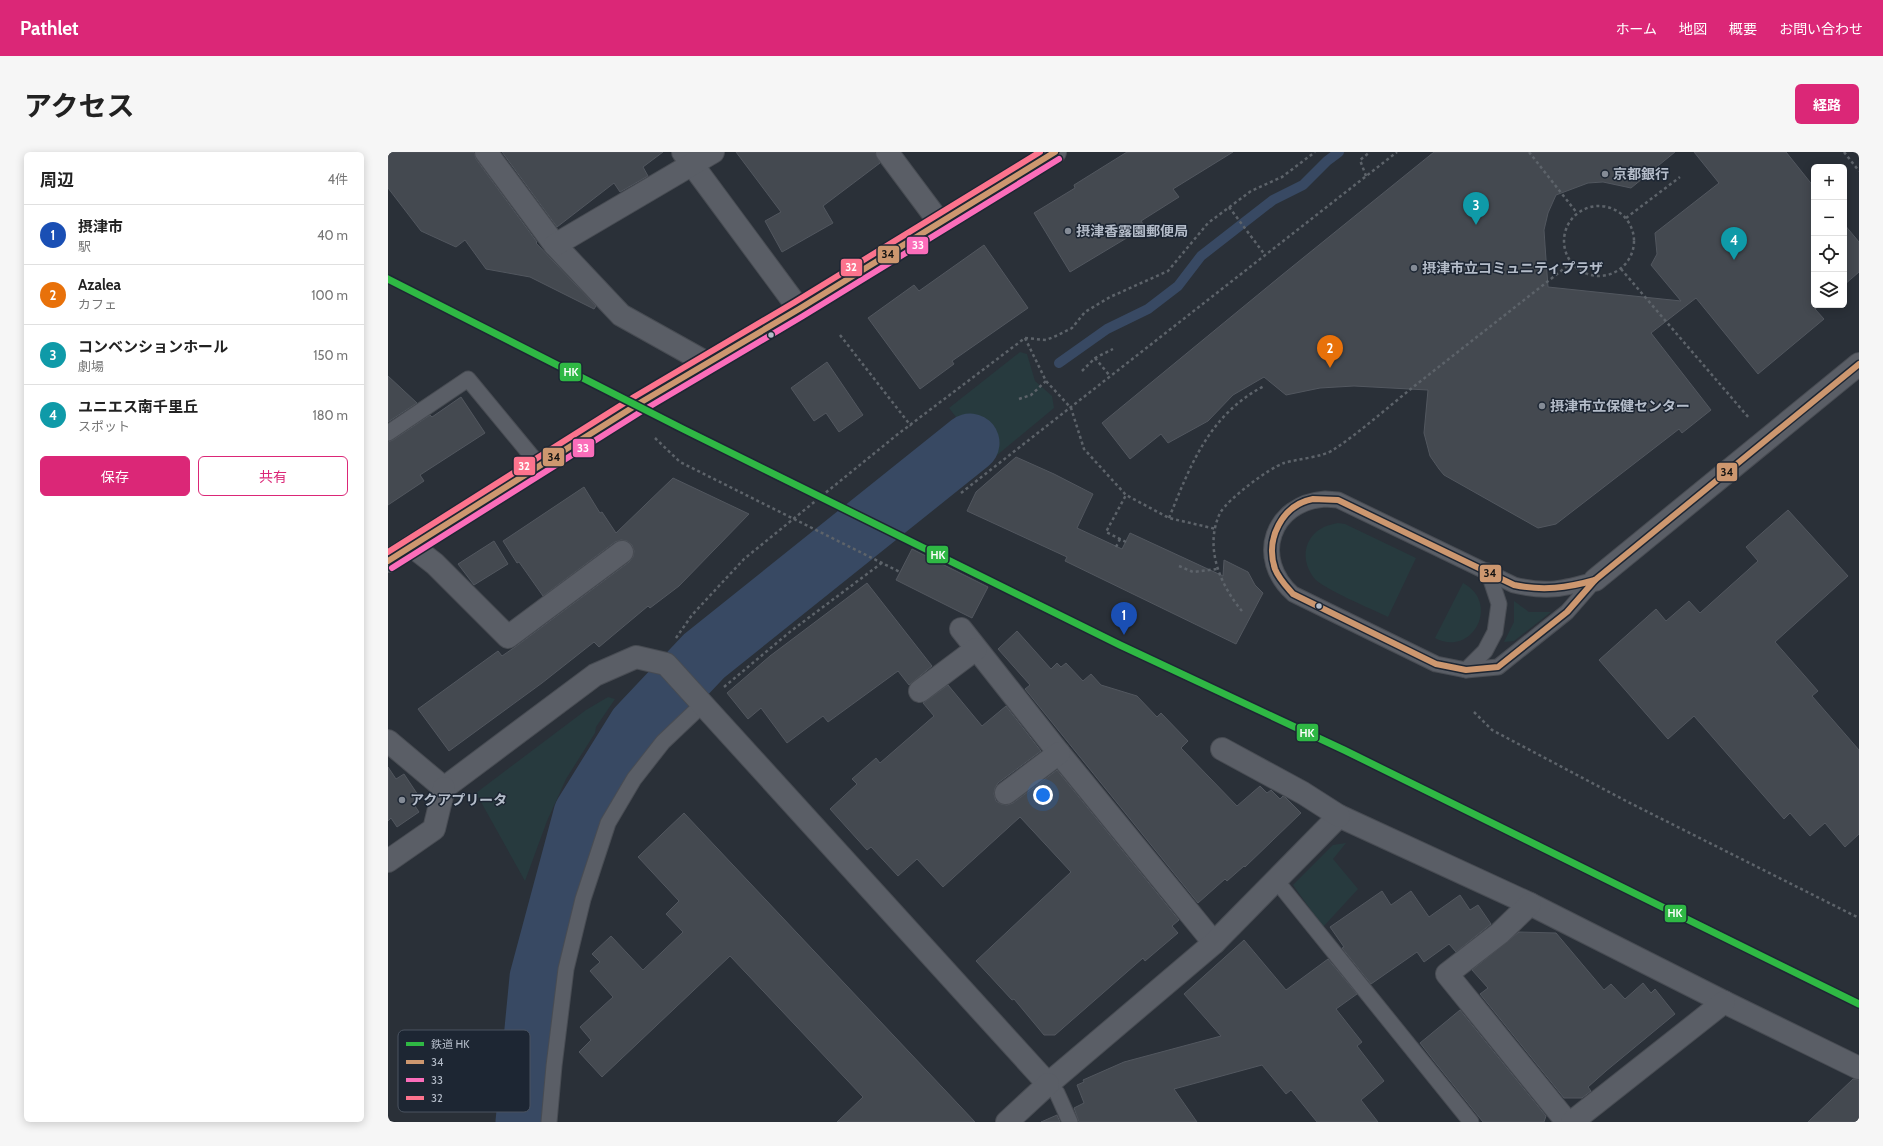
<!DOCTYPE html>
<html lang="ja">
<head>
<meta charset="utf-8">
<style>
  :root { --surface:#fff; --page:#f6f6f6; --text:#222; --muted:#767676; --line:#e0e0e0; --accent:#db2777 }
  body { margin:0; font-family:Cabin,"Noto Sans JP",sans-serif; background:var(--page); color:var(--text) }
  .controls { position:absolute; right:12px; top:12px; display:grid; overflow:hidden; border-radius:6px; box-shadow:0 2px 10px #0003 }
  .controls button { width:36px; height:36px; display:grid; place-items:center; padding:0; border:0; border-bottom:1px solid var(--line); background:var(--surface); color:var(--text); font:20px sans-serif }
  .you { position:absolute; left:655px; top:643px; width:14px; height:14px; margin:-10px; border:3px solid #fff; border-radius:50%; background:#1a73e8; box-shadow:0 0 0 6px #1a73e833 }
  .badge { display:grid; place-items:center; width:26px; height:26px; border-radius:50%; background:var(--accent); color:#fff; font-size:13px; font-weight:700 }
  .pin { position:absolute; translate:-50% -33px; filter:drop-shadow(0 1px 2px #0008) }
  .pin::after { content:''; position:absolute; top:21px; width:14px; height:12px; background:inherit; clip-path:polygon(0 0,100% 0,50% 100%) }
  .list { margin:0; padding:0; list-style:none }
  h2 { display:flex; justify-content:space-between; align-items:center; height:52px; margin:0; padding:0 16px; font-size:17px }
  h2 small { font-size:13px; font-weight:400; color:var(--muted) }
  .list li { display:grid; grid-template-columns:26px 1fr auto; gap:12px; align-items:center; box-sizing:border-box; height:60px; padding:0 16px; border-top:1px solid var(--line) }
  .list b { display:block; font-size:15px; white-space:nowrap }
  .list p { margin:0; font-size:13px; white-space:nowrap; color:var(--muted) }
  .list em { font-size:13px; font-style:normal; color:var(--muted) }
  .actions { display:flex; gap:8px; padding:12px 16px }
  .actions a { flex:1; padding:9px 0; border:1px solid var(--accent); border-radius:6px; text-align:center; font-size:14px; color:var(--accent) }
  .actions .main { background:var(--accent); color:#fff }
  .icon { flex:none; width:22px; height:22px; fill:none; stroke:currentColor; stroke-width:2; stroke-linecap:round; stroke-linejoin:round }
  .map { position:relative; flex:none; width:1471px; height:970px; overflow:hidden; border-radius:6px }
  header { display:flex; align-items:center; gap:24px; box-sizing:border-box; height:56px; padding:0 20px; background:var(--accent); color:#fff }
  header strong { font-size:19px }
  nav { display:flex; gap:22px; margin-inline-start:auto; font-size:14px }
  .intro { display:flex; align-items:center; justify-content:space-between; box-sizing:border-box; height:96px; padding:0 24px }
  h1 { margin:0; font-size:28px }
  .button { padding:10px 18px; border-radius:6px; background:var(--accent); color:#fff; font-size:14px; font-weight:700 }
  main { display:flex; gap:24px; padding:0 24px }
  aside { flex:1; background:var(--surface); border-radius:6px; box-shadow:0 2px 10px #0003 }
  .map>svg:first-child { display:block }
  .green { fill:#273a3e }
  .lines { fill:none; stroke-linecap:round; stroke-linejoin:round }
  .stream { stroke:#384963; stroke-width:10 }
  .river { stroke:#384963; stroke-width:59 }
  .building { fill:#444950; stroke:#52575f }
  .service-casing { stroke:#484c53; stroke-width:17 }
  .minor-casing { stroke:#484c53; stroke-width:24 }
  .tertiary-casing { stroke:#484c53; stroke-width:24 }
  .path { stroke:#5d636a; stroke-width:2.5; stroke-dasharray:3 3; stroke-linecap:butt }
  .service { stroke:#5a5e66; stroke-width:15 }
  .minor { stroke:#5a5e66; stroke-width:22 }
  .tertiary { stroke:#5a5e66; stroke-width:22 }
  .bus-1-casing { stroke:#1d2633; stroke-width:9 }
  .bus-2-casing { stroke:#1d2633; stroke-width:9 }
  .bus-3-casing { stroke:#1d2633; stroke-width:9 }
  .bus-1 { stroke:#cd976f; stroke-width:6 }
  .bus-2 { stroke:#fb6dba; stroke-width:6 }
  .bus-3 { stroke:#fc738d; stroke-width:6 }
  .rail-1-casing { stroke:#1d2633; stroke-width:10 }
  .rail-1 { stroke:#2fb844; stroke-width:7 }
  .poi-dot { fill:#848b96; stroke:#1d2633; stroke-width:1.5 }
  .bus-dot { fill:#b4bcc9; stroke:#1d2633; stroke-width:1.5 }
  .labels { text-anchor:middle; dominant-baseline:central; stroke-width:3; stroke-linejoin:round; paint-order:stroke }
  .poi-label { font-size:14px; font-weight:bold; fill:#b4bcc9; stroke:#1d2633; text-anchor:start }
  .key { fill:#1d2633; stroke:#4a5360; stroke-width:1 }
  .key-label { font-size:11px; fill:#b4bcc9 }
  .line-badge { stroke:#1d2633; stroke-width:1.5 }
  .badge-label { font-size:11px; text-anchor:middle; font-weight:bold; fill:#fff }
  .pale-badge-label { font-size:11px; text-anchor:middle; font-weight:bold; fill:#111 }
</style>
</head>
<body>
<header>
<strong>Pathlet</strong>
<nav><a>ホーム</a><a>地図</a><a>概要</a><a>お問い合わせ</a></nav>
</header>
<div class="intro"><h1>アクセス</h1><a class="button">経路</a></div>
<main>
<aside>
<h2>周辺<small>4件</small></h2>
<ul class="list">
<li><span class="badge" style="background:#1a4fb4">1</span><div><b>摂津市</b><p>駅</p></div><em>40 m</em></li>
<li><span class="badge" style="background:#e8710a">2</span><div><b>Azalea</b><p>カフェ</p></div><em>100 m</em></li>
<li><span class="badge" style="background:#0f9aa8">3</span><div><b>コンベンションホール</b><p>劇場</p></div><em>150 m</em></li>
<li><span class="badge" style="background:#0f9aa8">4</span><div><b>ユニエス南千里丘</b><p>スポット</p></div><em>180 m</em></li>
</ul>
<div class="actions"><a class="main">保存</a><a>共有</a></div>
</aside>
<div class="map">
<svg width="1471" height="970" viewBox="0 0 1471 970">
  <rect width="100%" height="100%" fill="#2a3038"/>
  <!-- green -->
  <g class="green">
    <path d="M632,200L639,202L647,229L664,244L666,256L602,309L561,256Z"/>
    <path d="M950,371L957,372L1028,406L1000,465C984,457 935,437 926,426C918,416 915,402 920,391C926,378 937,373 950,371Z"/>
    <path d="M1075,431C1113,451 1084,506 1047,486Z"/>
    <path d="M1126,449L1141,460H1163L1126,489L1116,490L1126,470Z"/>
    <path d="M220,545L227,547L208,575L207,581L178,627L159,669L137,729L88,641L198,558Z"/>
    <path d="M958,691L945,707L970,737L935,775L905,733L945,693Z"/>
  </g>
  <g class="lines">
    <!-- stream -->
    <path class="stream" d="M671,211L719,177L760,157L790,134L813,104L885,48L915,33L939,9L951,0"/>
    <!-- river -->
    <path class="river" d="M137,970L151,826L195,662L249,575L316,504L582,291"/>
  </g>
  <!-- building -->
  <g class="building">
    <path d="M0,0H86L88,7L149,90L148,91L208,154L206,157L142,125L98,117L77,88L68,95L33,79L0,36Z"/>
    <path d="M114,0H275L255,15L260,24L232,40L226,31L169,75Z"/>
    <path d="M348,0H487L492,11L435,54L445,71L394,100L377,69L393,60Z"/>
    <path d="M739,0H845L785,37L791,45L753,69L757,75L682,120L646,61L687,36L686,33Z"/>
    <path d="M1046,0H1287L1243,36L1215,30L1200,31L1168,43L1160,61L1156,78L1157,93L1160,135L1293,149L1263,113L1269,102L1267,81L1331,31L1306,0H1398L1426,35V153H1432L1427,157L1436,167L1370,222L1308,146L1263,181L1323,258L1294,281L1291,277L1168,372L1150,376L1056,323L1051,317L1042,304L1036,281L1040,238L966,234L932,236L898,243L876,225L845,243L820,269L780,291L773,282L742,307L714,271L894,123Z"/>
    <path d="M1456,72L1471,90V120L1456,133Z"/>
    <path d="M596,93L640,156L564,209L566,212L532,237L480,166L526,133L531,139Z"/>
    <path d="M439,210L475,263L451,280L438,261L426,269L403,236Z"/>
    <path d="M0,224L29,251L0,270Z"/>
    <path d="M73,245L97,281L32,323L36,329L0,353V290L5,288L42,263L44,265Z"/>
    <path d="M628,305L666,322L705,342L689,376L734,397L742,381L835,424L836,408L860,420L867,433L875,441L848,492L677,409L679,405L579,359L588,340Z"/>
    <path d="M285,326L361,362L291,434L262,456L260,454L211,495L206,490L154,531L61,599L30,557L110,499L114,504L127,495L241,410L245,405L246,399L244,393L239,389L233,388L227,390L155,444L131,410L129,411L115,389L196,335L212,361L214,360L228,381Z"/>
    <path d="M1400,358L1460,424L1387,490L1430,539L1424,544L1471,598V682L1457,695L1437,671L1422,684L1402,661L1396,667L1306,564L1280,587L1211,508L1268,457L1278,469L1301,449L1312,461L1370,409L1358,395Z"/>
    <path d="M106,389L120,412L86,433L70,412Z"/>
    <path d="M524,397L600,435L584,466L508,428Z"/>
    <path d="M479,431L544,514L521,533L510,519L440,570L435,564L399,591L373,556L360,567L339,541L382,504Z"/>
    <path d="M629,479L663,517L669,511L673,515L678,511L695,529L703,522L713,533L749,544L769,565L773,561L800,589L793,596L849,654L872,634L879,641L883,638L892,647L895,644L897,645L913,661L857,715L856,714L839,729L837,727L810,751L637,537L642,533L610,497Z"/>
    <path d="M560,533L594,574L618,554L653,599L610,631L607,636L606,642L608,649L613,652L619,653L625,651L669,618L791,768L784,774L790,781L757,809L755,806L667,883H656L626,847L624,848L588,809L683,720L632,665L555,735L529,707L510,724L483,695L479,698L442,657L469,632L464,627L488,606L492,611L546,564L535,551Z"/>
    <path d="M0,615L8,627L16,622L32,646L25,651L31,660L9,675L3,666L0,669Z"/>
    <path d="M296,661L587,970H449L475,945L342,804L214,925L191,900L203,888L192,875L225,845L202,819L212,810L204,802L223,784L255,818L295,780L278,762L291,749L250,705Z"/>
    <path d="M994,739L1003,753L1023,739L1041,765L1072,743L1082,758L1090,753L1103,772L1068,800L1061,792L1036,810L1029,800L983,832L954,796L956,795L942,775Z"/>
    <path d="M1131,780L1168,781L1216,838L1223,832L1237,847L1255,831L1263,841L1267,837L1287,862L1218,919L1200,935L1203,939L1194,946H1176L1092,842L1100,836L1084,818Z"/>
    <path d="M856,788L898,838L940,807L969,842L948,857L974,890L969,894L996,929L973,948L990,970H929L903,938L898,942L874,913L786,937L809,970H691L686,956L696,951L689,933L696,930L695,928L736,910L833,884L796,842Z"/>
    <path d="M1072,858L1158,964L1156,970H1095L1046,909L1032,891Z"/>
    <path d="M1465,927L1471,928V970H1420Z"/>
    <path d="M669,963L672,970H653Z"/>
  </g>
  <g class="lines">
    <!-- service casing -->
    <g class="service-casing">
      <g id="service">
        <path d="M0,281L80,227L151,313"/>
        <path d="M937,347L950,348L1126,433C1159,441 1175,437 1207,428L1179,460L1110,515L1078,518L1048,512L905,442C865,406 884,351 937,347Z"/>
        <path d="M1078,518L1097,499L1107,480L1111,452L1100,419"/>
        <path d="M887,727L1083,970"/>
        <path d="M660,932L669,941L682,970"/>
        <path d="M161,970L166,914L178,817L195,747L220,671L246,627L275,590L315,552"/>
      </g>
    </g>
    <!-- minor casing -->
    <g class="minor-casing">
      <g id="minor">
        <path d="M98,0L167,93L233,163L319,211"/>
        <path d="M295,0L411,157"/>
        <path d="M499,0L552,71"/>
        <path d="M167,93L325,0"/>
        <path d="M24,394L47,412L120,485L234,400"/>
        <path d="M573,477L671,601L826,791"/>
        <path d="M532,539L588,497"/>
        <path d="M0,589L56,636L207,523L248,505L278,512L660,932L826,791L951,664L1142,752L1336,850L1471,916"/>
        <path d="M834,597L915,641L951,664"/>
        <path d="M618,641L671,601"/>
        <path d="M0,709L46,677L56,636"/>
        <path d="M1142,752L1112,781L1059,822L1179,970"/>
        <path d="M619,970L660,932"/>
        <path d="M1184,970L1336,850"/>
      </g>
    </g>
    <!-- tertiary casing -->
    <g class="tertiary-casing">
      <g id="tertiary">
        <path d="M0,409L250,252L411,157L667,0"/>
        <path d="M1207,428L1471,212"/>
      </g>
    </g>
    <!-- path -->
    <g class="path">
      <path d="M1141,0L1189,61"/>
      <path d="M1456,0L1471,19"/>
      <path d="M978,24L972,8L982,0"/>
      <circle cx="1211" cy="89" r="35"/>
      <path d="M841,55L877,103"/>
      <path d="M1238,66L1292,25"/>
      <path d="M1233,117L1361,266"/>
      <path d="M452,183L523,274"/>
      <path d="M637,186L658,188L668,184L684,176L697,160L722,145L780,119L820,71L863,39L894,25L927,0"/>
      <path d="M637,186L658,229L683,256L696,297L738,343L781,366L828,377"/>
      <path d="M707,206L722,224"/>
      <path d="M694,219L707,206L725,197"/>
      <path d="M631,247L643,243L658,229"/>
      <path d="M267,286L292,310L512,420"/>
      <path d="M573,341L1009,0"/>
      <path d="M781,366C803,312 821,263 876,234"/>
      <path d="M738,390L718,380L738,343"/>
      <path d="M728,395L732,387"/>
      <path d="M791,414L805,420L829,417"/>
      <path d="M854,459C832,433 816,395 832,361C840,347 881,316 896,311C909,307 935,305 945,298C971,281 999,256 1024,236C1077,194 1130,153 1183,111"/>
      <path d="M288,486L304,463L356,407L510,282L637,186"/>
      <path d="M336,535L403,479L495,410"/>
      <path d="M1086,560L1104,578L1240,650L1471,766"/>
    </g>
    <!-- service -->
    <use href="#service" class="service"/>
    <!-- minor -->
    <use href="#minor" class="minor"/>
    <!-- tertiary -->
    <use href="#tertiary" class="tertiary"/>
    <!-- bus-1 casing -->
    <g class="bus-1-casing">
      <g id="bus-1">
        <path d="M925,347L950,348L1126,433C1155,439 1179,436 1207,428L1179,460L1110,515L1078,518L1048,512L905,442C898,434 891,427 887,417C877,387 894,353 925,347Z"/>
        <path d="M0,409L250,252L411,157L667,0"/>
        <path d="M1207,428L1471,212"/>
      </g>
    </g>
    <!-- bus-2 casing -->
    <g class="bus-2-casing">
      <path id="bus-2" d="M4,416L254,259L415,164L671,7"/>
    </g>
    <!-- bus-3 casing -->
    <g class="bus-3-casing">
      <path id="bus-3" d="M0,400L246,245L407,150L652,0"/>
    </g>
    <!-- bus-1 -->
    <use href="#bus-1" class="bus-1"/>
    <!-- bus-2 -->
    <use href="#bus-2" class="bus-2"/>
    <!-- bus-3 -->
    <use href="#bus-3" class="bus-3"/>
    <!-- rail-1 casing -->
    <g class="rail-1-casing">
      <path id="rail-1" d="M0,127L295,277L732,493L956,598L1471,852"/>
    </g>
    <!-- rail-1 -->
    <use href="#rail-1" class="rail-1"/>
  </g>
  <!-- markers -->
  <g class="poi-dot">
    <circle cx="1217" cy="22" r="4"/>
    <circle cx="680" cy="79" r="4"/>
    <circle cx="1026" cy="116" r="4"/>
    <circle cx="1154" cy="254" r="4"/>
    <circle cx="14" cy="648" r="4"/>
  </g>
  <g class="bus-dot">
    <circle cx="383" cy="183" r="3.5"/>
    <circle cx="931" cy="454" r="3.5"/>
  </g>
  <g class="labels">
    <!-- poi labels -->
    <g class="poi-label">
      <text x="1225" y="22">京都銀行</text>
      <text x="688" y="79">摂津香露園郵便局</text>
      <text x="1034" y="116">摂津市立コミュニティプラザ</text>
      <text x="1162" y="254">摂津市立保健センター</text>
      <text x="22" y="648">アクアプリータ</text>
    </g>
  </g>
  <!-- legend -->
  <rect x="10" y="878" width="132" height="82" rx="6" class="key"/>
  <rect x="18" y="890" width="18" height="4" fill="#2fb844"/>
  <rect x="18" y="908" width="18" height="4" fill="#cd976f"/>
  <rect x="18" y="926" width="18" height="4" fill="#fb6dba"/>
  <rect x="18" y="944" width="18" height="4" fill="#fc738d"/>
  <g class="key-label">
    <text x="43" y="896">鉄道 HK</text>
    <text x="43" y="914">34</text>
    <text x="43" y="932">33</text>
    <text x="43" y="950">32</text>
  </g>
  <g class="line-badge">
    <rect x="518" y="84" width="23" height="19" rx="4" fill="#fb6dba"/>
    <rect x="489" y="93" width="23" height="19" rx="4" fill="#cd976f"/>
    <rect x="452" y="106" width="23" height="19" rx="4" fill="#fc738d"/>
    <rect x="171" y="210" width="23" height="20" rx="4" fill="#2fb844"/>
    <rect x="184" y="286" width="23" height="20" rx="4" fill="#fb6dba"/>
    <rect x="154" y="295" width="23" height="20" rx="4" fill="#cd976f"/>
    <rect x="125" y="304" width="23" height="20" rx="4" fill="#fc738d"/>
    <rect x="1328" y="310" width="22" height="20" rx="4" fill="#cd976f"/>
    <rect x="538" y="393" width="23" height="19" rx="4" fill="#2fb844"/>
    <rect x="1091" y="412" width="23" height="19" rx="4" fill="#cd976f"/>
    <rect x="908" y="571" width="23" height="19" rx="4" fill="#2fb844"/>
    <rect x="1276" y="752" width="23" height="19" rx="4" fill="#2fb844"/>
  </g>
  <g class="badge-label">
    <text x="530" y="97">33</text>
    <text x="463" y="119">32</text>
    <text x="183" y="224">HK</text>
    <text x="195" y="300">33</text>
    <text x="136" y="318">32</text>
    <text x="550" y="407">HK</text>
    <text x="919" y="585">HK</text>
    <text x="1287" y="765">HK</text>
  </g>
  <g class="pale-badge-label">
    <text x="500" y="106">34</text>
    <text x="166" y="309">34</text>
    <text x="1339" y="324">34</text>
    <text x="1102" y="425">34</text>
  </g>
</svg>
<div class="controls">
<button>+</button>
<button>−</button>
<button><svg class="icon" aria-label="locate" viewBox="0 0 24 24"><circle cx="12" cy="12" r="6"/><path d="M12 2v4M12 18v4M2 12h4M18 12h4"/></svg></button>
<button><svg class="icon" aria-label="layers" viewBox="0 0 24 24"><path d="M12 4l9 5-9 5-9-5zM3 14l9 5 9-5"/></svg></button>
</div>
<div class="you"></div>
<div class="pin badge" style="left:736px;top:483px;background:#1a4fb4">1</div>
<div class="pin badge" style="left:942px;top:216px;background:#e8710a">2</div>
<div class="pin badge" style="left:1088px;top:73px;background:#0f9aa8">3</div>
<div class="pin badge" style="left:1346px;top:108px;background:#0f9aa8">4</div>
</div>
</main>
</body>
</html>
